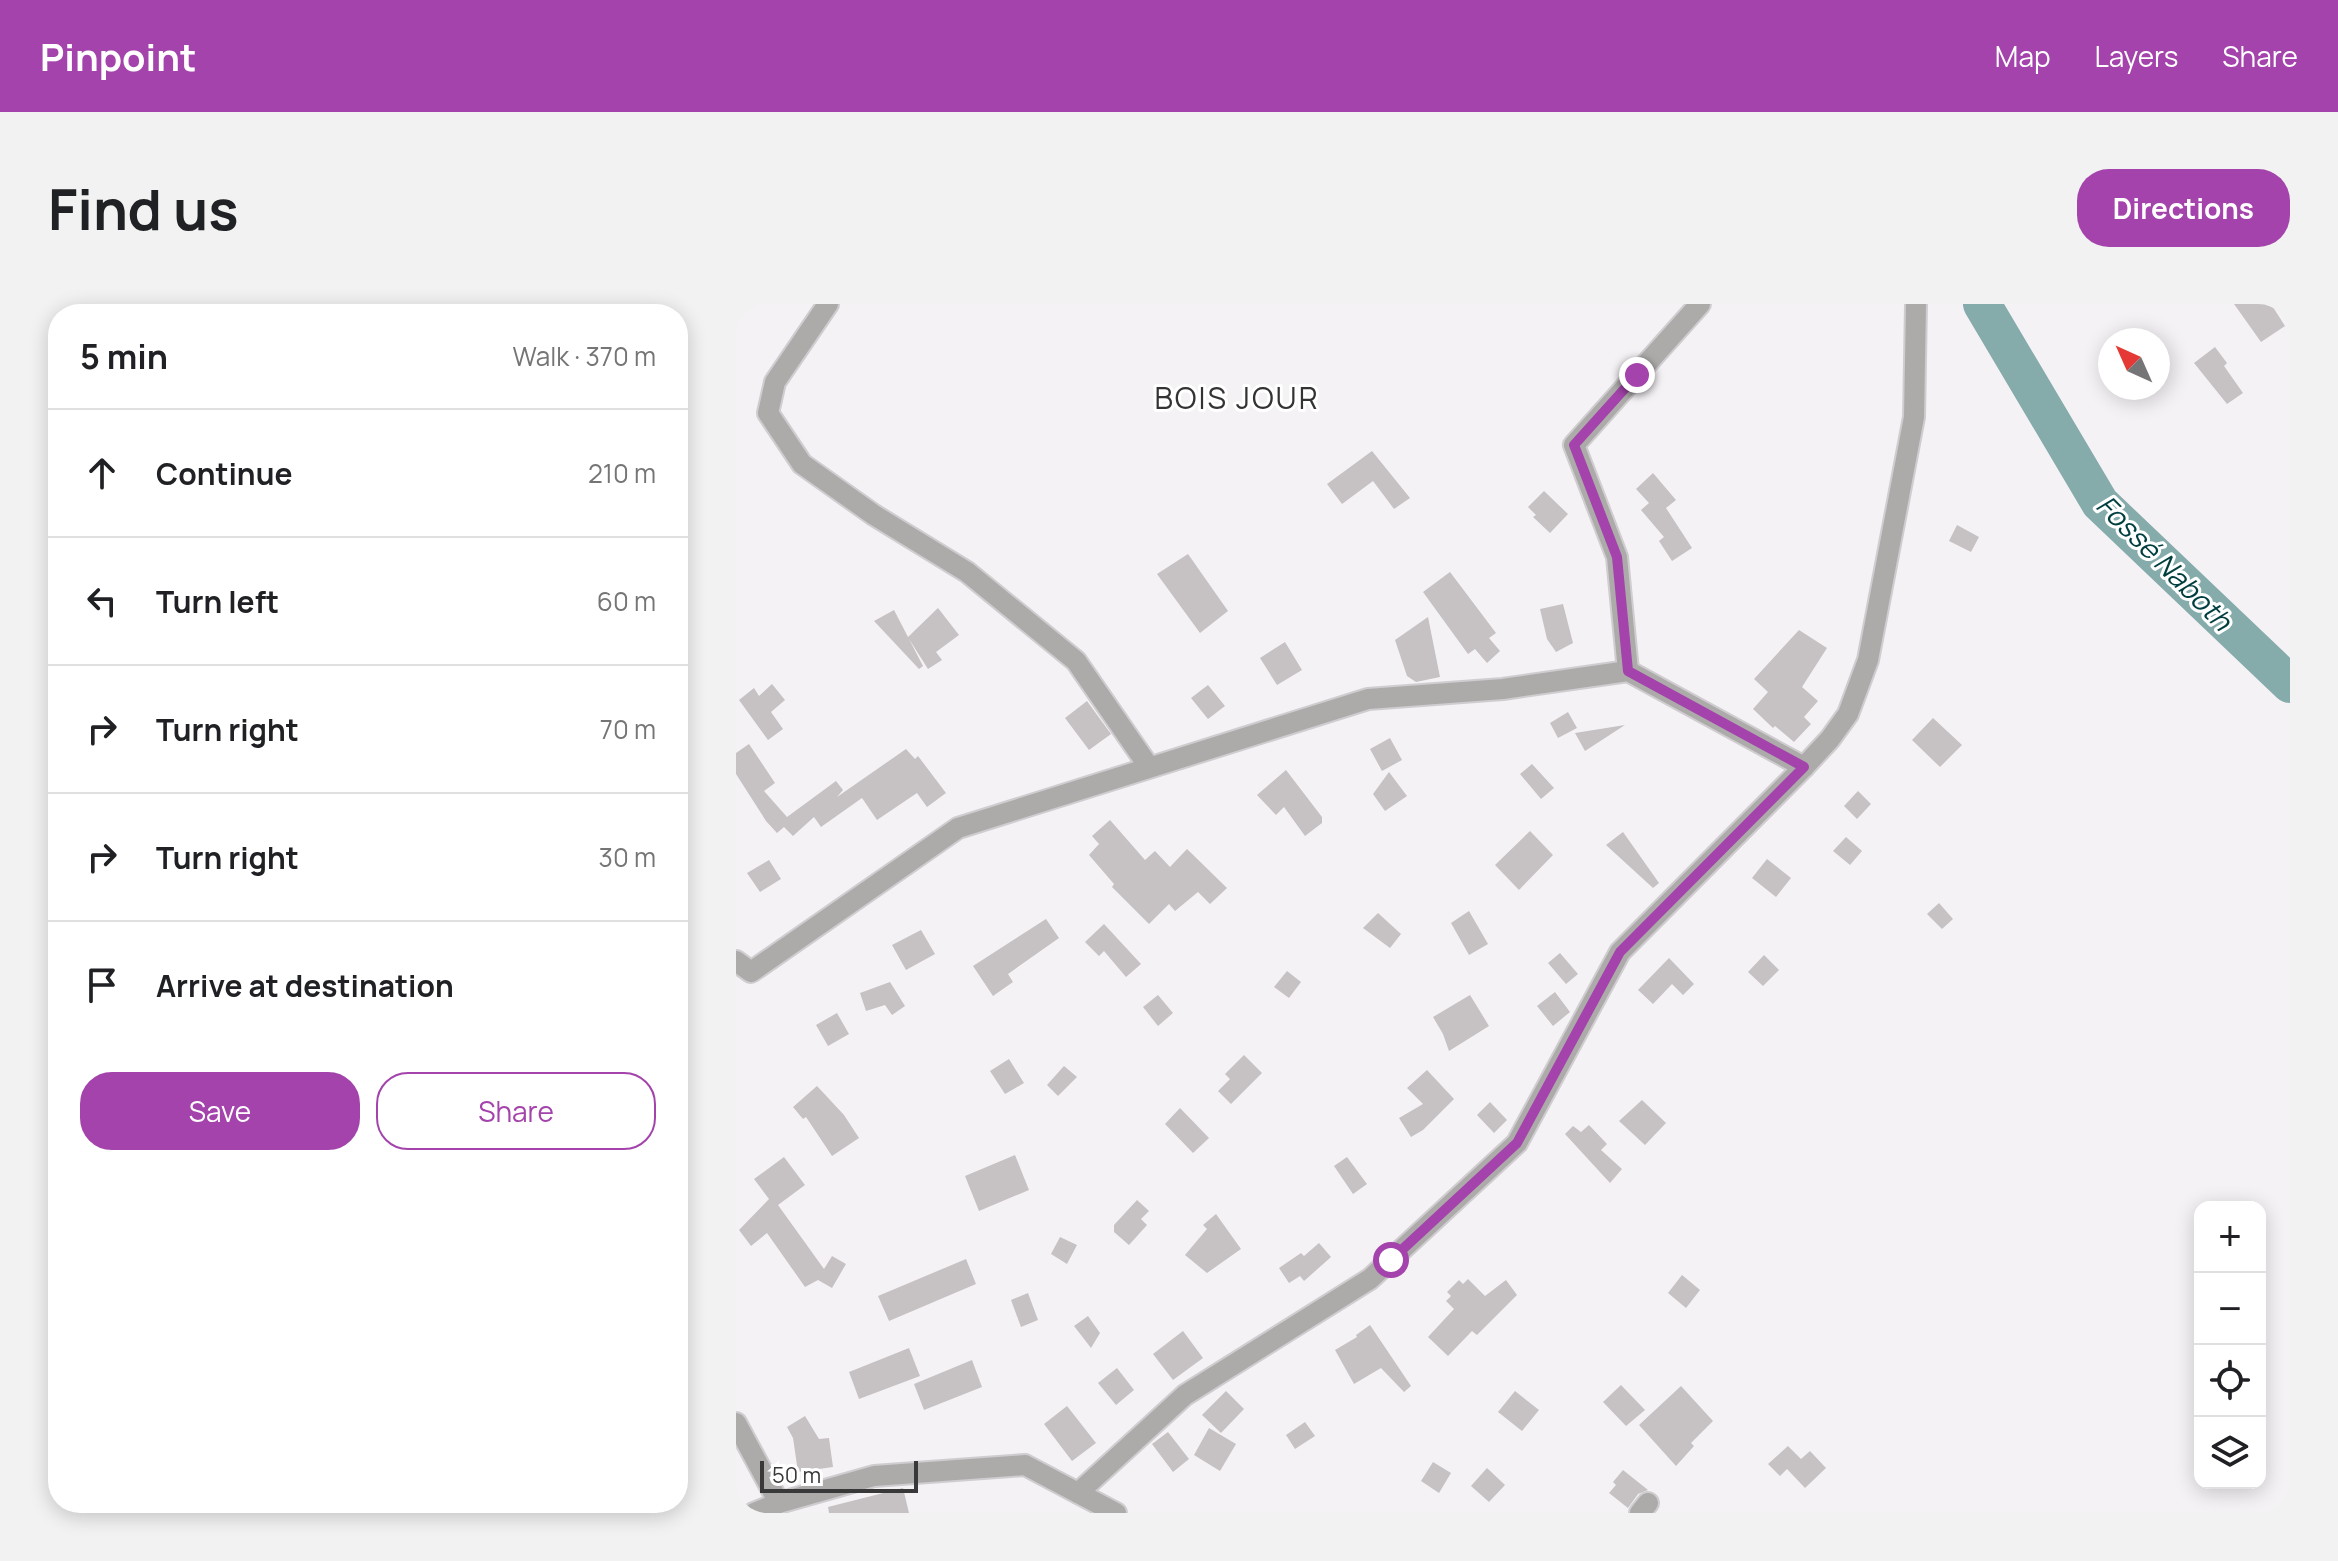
<!DOCTYPE html>
<html lang="en">
<head>
<meta charset="utf-8">
<style>
  :root { --surface:#fff; --page:#f2f2f2; --text:#202124; --muted:#757577; --line:#e0e0e0; --accent:#a343ab }
  body { margin:0; font-family:Manrope,sans-serif; background:var(--page); color:var(--text) }
  .controls { position:absolute; right:24px; bottom:24px; display:grid; overflow:hidden; border-radius:16px; box-shadow:0 4px 20px #0003 }
  .controls button { width:72px; height:72px; display:grid; place-items:center; padding:0; border:0; border-bottom:2px solid var(--line); background:var(--surface); color:var(--text); font:40px sans-serif }
  .compass { position:absolute; left:1362px; top:24px; width:72px; height:72px; border-radius:50%; background:var(--surface); box-shadow:0 4px 20px #0003; rotate:315deg }
  .scale { position:absolute; left:24px; bottom:20px; width:158px; box-sizing:border-box; padding-left:8px; border:4px solid #3a393a; border-top:0; font-size:22px; line-height:28px; white-space:nowrap; color:#3a393a; -webkit-text-stroke:6px #fff; paint-order:stroke }
  .stop { position:absolute; width:24px; height:24px; margin:-18px; border:6px solid #a343ab; border-radius:50%; background:#fff }
  .stop.end { background:#a343ab; border-color:#fff; box-shadow:0 2px 8px #0008 }
  .list { margin:0; padding:0; list-style:none }
  h2 { display:flex; justify-content:space-between; align-items:center; height:104px; margin:0; padding:0 32px; font-size:34px }
  h2 small { font-size:26px; font-weight:400; color:var(--muted) }
  .list li { display:grid; grid-template-columns:52px 1fr auto; gap:24px; align-items:center; box-sizing:border-box; height:128px; padding:0 32px; border-top:2px solid var(--line) }
  .list b { display:block; font-size:30px; white-space:nowrap }
  .list em { font-size:26px; font-style:normal; color:var(--muted) }
  .actions { display:flex; gap:16px; padding:24px 32px }
  .actions a { flex:1; padding:18px 0; border:2px solid var(--accent); border-radius:32px; text-align:center; font-size:28px; color:var(--accent) }
  .actions .main { background:var(--accent); color:#fff }
  .icon { flex:none; width:44px; height:44px; fill:none; stroke:currentColor; stroke-width:2; stroke-linecap:round; stroke-linejoin:round }
  .map { position:relative; flex:none; width:1554px; height:1209px; overflow:hidden; border-radius:32px }
  header { display:flex; align-items:center; gap:48px; box-sizing:border-box; height:112px; padding:0 40px; background:var(--accent); color:#fff }
  header strong { font-size:38px }
  nav { display:flex; gap:44px; margin-inline-start:auto; font-size:28px }
  .intro { display:flex; align-items:center; justify-content:space-between; box-sizing:border-box; height:192px; padding:0 48px }
  h1 { margin:0; font-size:56px }
  .button { padding:20px 36px; border-radius:32px; background:var(--accent); color:#fff; font-size:28px; font-weight:700 }
  main { display:flex; gap:48px; padding:0 48px }
  aside { flex:1; background:var(--surface); border-radius:32px; box-shadow:0 4px 20px #0003 }
  .map>svg:first-child { display:block }
  .lines { fill:none; stroke-linecap:round; stroke-linejoin:round }
  .river { stroke:#85abab; stroke-width:38 }
  .building { fill:#c6c1c3 }
  .minor-casing { stroke:#d0cdd0; stroke-width:24 }
  .minor { stroke:#adabaa; stroke-width:20 }
  .route { stroke:#a343ab; stroke-width:10 }
  .labels { text-anchor:middle; dominant-baseline:central; stroke-width:6; stroke-linejoin:round; paint-order:stroke }
  .water-label { font-size:28px; font-style:italic; fill:#003e3f; stroke:#fff }
  .quarter-label { font-size:30px; letter-spacing:2px; fill:#343234; stroke:#fff }
</style>
</head>
<body>
<header>
<strong>Pinpoint</strong>
<nav><a>Map</a><a>Layers</a><a>Share</a></nav>
</header>
<div class="intro"><h1>Find us</h1><a class="button">Directions</a></div>
<main>
<aside>
<h2>5 min<small>Walk · 370 m</small></h2>
<ul class="list">
<li><svg class="icon" aria-label="ahead" viewBox="0 0 24 24"><path d="M12 20V5M6 11l6-6 6 6"/></svg><div><b>Continue</b></div><em>210 m</em></li>
<li><svg class="icon" aria-label="left" viewBox="0 0 24 24"><path d="M17 20v-9H6M10 6l-5 5 5 5"/></svg><div><b>Turn left</b></div><em>60 m</em></li>
<li><svg class="icon" aria-label="right" viewBox="0 0 24 24"><path d="M7 20v-9h11M14 6l5 5-5 5"/></svg><div><b>Turn right</b></div><em>70 m</em></li>
<li><svg class="icon" aria-label="right" viewBox="0 0 24 24"><path d="M7 20v-9h11M14 6l5 5-5 5"/></svg><div><b>Turn right</b></div><em>30 m</em></li>
<li><svg class="icon" aria-label="arrive" viewBox="0 0 24 24"><path d="M6 21V4h12l-3 4 3 4H6"/></svg><div><b>Arrive at destination</b></div></li>
</ul>
<div class="actions"><a class="main">Save</a><a>Share</a></div>
</aside>
<div class="map">
<svg width="1554" height="1209" viewBox="0 0 1554 1209">
  <rect width="100%" height="100%" fill="#f5f2f6"/>
  <g class="lines">
    <!-- river -->
    <path class="river" d="M1246,0L1364,199L1554,380"/>
  </g>
  <!-- building -->
  <g class="building">
    <path d="M1498,0H1535L1549,22L1525,38Z"/>
    <path d="M1479,43L1491,59L1488,62L1507,89L1491,100L1458,59Z"/>
    <path d="M636,147L674,194L658,205L637,177L606,200L591,180Z"/>
    <path d="M917,169L940,196L930,204L956,244L936,257L923,237L928,233L905,206L913,199L900,185Z"/>
    <path d="M808,187L832,210L814,229L797,213L800,211L792,203Z"/>
    <path d="M1221,221L1243,233L1235,248L1213,237Z"/>
    <path d="M452,250L492,307L464,329L421,270Z"/>
    <path d="M714,268L760,329L753,334L764,347L751,359L739,345L732,350L687,288Z"/>
    <path d="M827,300L837,339L820,348L811,335L804,305Z"/>
    <path d="M202,304L223,331L200,348L206,356L192,365L173,335L187,362L183,365L138,317L158,306L172,333Z"/>
    <path d="M692,313L704,373L680,378L671,372L659,336Z"/>
    <path d="M1063,326L1091,344L1066,383L1082,397L1068,413L1075,420L1058,438L1039,422L1037,424L1017,405L1032,388L1018,375Z"/>
    <path d="M549,338L566,366L541,381L524,354Z"/>
    <path d="M36,380L49,396L35,408L47,425L32,436L3,396L18,384L23,392Z"/>
    <path d="M472,381L489,402L472,415L455,394Z"/>
    <path d="M351,397L375,430L353,446L329,414Z"/>
    <path d="M832,408L841,424L822,434L814,419Z"/>
    <path d="M1197,414L1226,441L1204,463L1176,436Z"/>
    <path d="M889,421L849,447L839,429Z"/>
    <path d="M654,434L666,456L646,467L634,445Z"/>
    <path d="M13,440L39,479L28,487L51,513L100,477L107,486L101,493L170,445L179,455L182,452L210,489L191,503L181,489L141,516L126,494L85,523L78,513L57,532L48,523L41,529L30,517L0,470V449Z"/>
    <path d="M796,460L818,484L805,495L784,470Z"/>
    <path d="M550,466L586,513V519L569,532L548,503L540,511L521,491Z"/>
    <path d="M653,468L671,492L649,507L637,490Z"/>
    <path d="M1122,487L1135,500L1121,515L1108,502Z"/>
    <path d="M374,516L409,556L419,547L434,563L451,545L491,584L474,600L462,588L439,607L433,600L413,620L376,583L378,580L353,551L363,540L356,532Z"/>
    <path d="M794,527L817,551L783,586L759,561Z"/>
    <path d="M887,528L923,579L917,584L870,541Z"/>
    <path d="M1110,533L1126,547L1114,561L1097,547Z"/>
    <path d="M1031,555L1055,574L1040,593L1016,574Z"/>
    <path d="M33,556L45,575L24,588L11,569Z"/>
    <path d="M1203,599L1217,615L1206,625L1191,610Z"/>
    <path d="M733,607L752,640L733,651L715,619Z"/>
    <path d="M642,609L665,630L654,644L627,624Z"/>
    <path d="M310,615L323,634L272,670L277,678L257,692L237,662Z"/>
    <path d="M368,620L405,660L390,673L368,647L363,652L349,638Z"/>
    <path d="M185,626L199,650L170,666L156,641Z"/>
    <path d="M824,649L842,670L830,680L812,659Z"/>
    <path d="M1028,651L1043,666L1027,682L1012,668Z"/>
    <path d="M933,654L958,680L947,691L936,680L917,700L902,686Z"/>
    <path d="M551,667L565,678L553,694L538,683Z"/>
    <path d="M154,678L169,702L156,711L149,701L130,707L124,689Z"/>
    <path d="M819,688L834,708L817,722L801,702Z"/>
    <path d="M422,691L437,709L422,722L407,703Z"/>
    <path d="M734,691L753,722L713,747L707,730L697,713Z"/>
    <path d="M101,709L113,730L92,742L80,721Z"/>
    <path d="M508,751L526,769L495,800L482,787L494,775L489,770Z"/>
    <path d="M273,755L288,779L269,790L254,767Z"/>
    <path d="M328,762L341,773L322,792L311,781Z"/>
    <path d="M691,766L718,795L687,826L675,833L663,814L687,800L671,784Z"/>
    <path d="M81,782L108,811L123,834L96,852L70,813L67,815L57,803Z"/>
    <path d="M906,796L930,819L909,841L883,817Z"/>
    <path d="M754,798L771,816L758,829L741,811Z"/>
    <path d="M444,804L473,834L457,849L429,820Z"/>
    <path d="M853,821L871,840L865,846L886,865L874,879L829,830L837,822L845,828Z"/>
    <path d="M279,851L293,886L243,907L229,872Z"/>
    <path d="M48,853L69,881L42,901L88,965L96,952L110,960L96,984L82,976L69,983L31,929L15,942L3,926L33,895L18,875Z"/>
    <path d="M611,853L631,880L617,890L598,862Z"/>
    <path d="M401,896L413,907L405,915L411,921L393,941L378,928V921Z"/>
    <path d="M480,910L505,945L471,969L449,951L471,925L467,921Z"/>
    <path d="M324,933L341,941L331,960L315,950Z"/>
    <path d="M583,939L595,953L568,977L564,972L553,979L543,964L565,949L568,952Z"/>
    <path d="M230,955L240,980L153,1017L142,992Z"/>
    <path d="M946,971L964,986L950,1004L932,989Z"/>
    <path d="M732,975L749,992L770,976L781,991L741,1031L736,1027L712,1052L692,1033L718,1005L710,997L715,992L711,988L723,976L727,980Z"/>
    <path d="M292,989L302,1016L285,1023L275,996Z"/>
    <path d="M352,1012L364,1029L355,1044L338,1022Z"/>
    <path d="M634,1021L675,1082L668,1088L645,1064L618,1080L599,1046L621,1033L620,1031Z"/>
    <path d="M447,1027L467,1054L437,1076L417,1050Z"/>
    <path d="M173,1044L184,1072L123,1095L113,1068Z"/>
    <path d="M236,1056L246,1083L188,1106L178,1080Z"/>
    <path d="M381,1064L398,1086L380,1101L362,1079Z"/>
    <path d="M885,1081L909,1106L890,1122L867,1098Z"/>
    <path d="M945,1082L977,1117L955,1139L958,1142L940,1162L903,1121Z"/>
    <path d="M490,1087L508,1105L485,1129L466,1111Z"/>
    <path d="M779,1087L803,1106L786,1127L762,1108Z"/>
    <path d="M331,1102L360,1139L336,1157L308,1120Z"/>
    <path d="M69,1112L83,1135L93,1134L97,1163L62,1168L57,1134L51,1123Z"/>
    <path d="M569,1118L579,1132L559,1145L550,1131Z"/>
    <path d="M473,1124L500,1140L484,1167L458,1151Z"/>
    <path d="M432,1128L453,1155L437,1168L416,1140Z"/>
    <path d="M1052,1142L1065,1155L1074,1147L1090,1164L1069,1184L1051,1165L1044,1172L1032,1160Z"/>
    <path d="M697,1158L715,1169L703,1189L685,1177Z"/>
    <path d="M751,1164L769,1181L753,1198L735,1182Z"/>
    <path d="M887,1166L912,1186L902,1190L892,1204L873,1189L880,1181L877,1178Z"/>
    <path d="M167,1184L173,1209H93L92,1203Z"/>
  </g>
  <g class="lines">
    <!-- minor casing -->
    <g class="minor-casing">
      <g id="minor">
        <path d="M92,0L39,78L32,109L66,160L138,211L231,268L340,357L413,463"/>
        <path d="M892,367L881,253L838,141L964,0"/>
        <path d="M0,657L15,668L222,524L632,395L767,385L892,367L1068,463"/>
        <path d="M0,1119L43,1199"/>
        <path d="M342,1189L449,1091L634,975L781,839L884,648L1068,463L1094,435L1112,410L1132,356L1178,113L1180,0"/>
        <path d="M18,1209L43,1199L138,1172L289,1161L380,1209"/>
        <path d="M904,1209L912,1199"/>
      </g>
    </g>
    <!-- minor -->
    <use href="#minor" class="minor"/>
  </g>
  <g class="lines">
    <!-- route -->
    <path class="route" d="M655,956L781,839L884,648L1068,463L892,367L881,253L838,141L901,71"/>
  </g>
  <g class="labels">
    <!-- water labels -->
    <g class="water-label">
      <text transform="translate(1429 258) rotate(45)">Fossé Naboth</text>
    </g>
    <!-- quarter labels -->
    <g class="quarter-label">
      <text x="501" y="93">BOIS JOUR</text>
    </g>
  </g>
</svg>
<div class="controls">
<button>+</button>
<button>−</button>
<button><svg class="icon" aria-label="locate" viewBox="0 0 24 24"><circle cx="12" cy="12" r="6"/><path d="M12 2v4M12 18v4M2 12h4M18 12h4"/></svg></button>
<button><svg class="icon" aria-label="layers" viewBox="0 0 24 24"><path d="M12 4l9 5-9 5-9-5zM3 14l9 5 9-5"/></svg></button>
</div>
<svg class="compass" viewBox="-18 -18 36 36"><path d="M0-13l5 13h-10z" fill="#e53935"/><path d="M0 13l5-13h-10z" fill="#757577"/></svg>
<div class="scale">50 m</div>
<div class="stop" style="left:655px;top:956px"></div>
<div class="stop end" style="left:901px;top:71px"></div>
</div>
</main>
</body>
</html>
